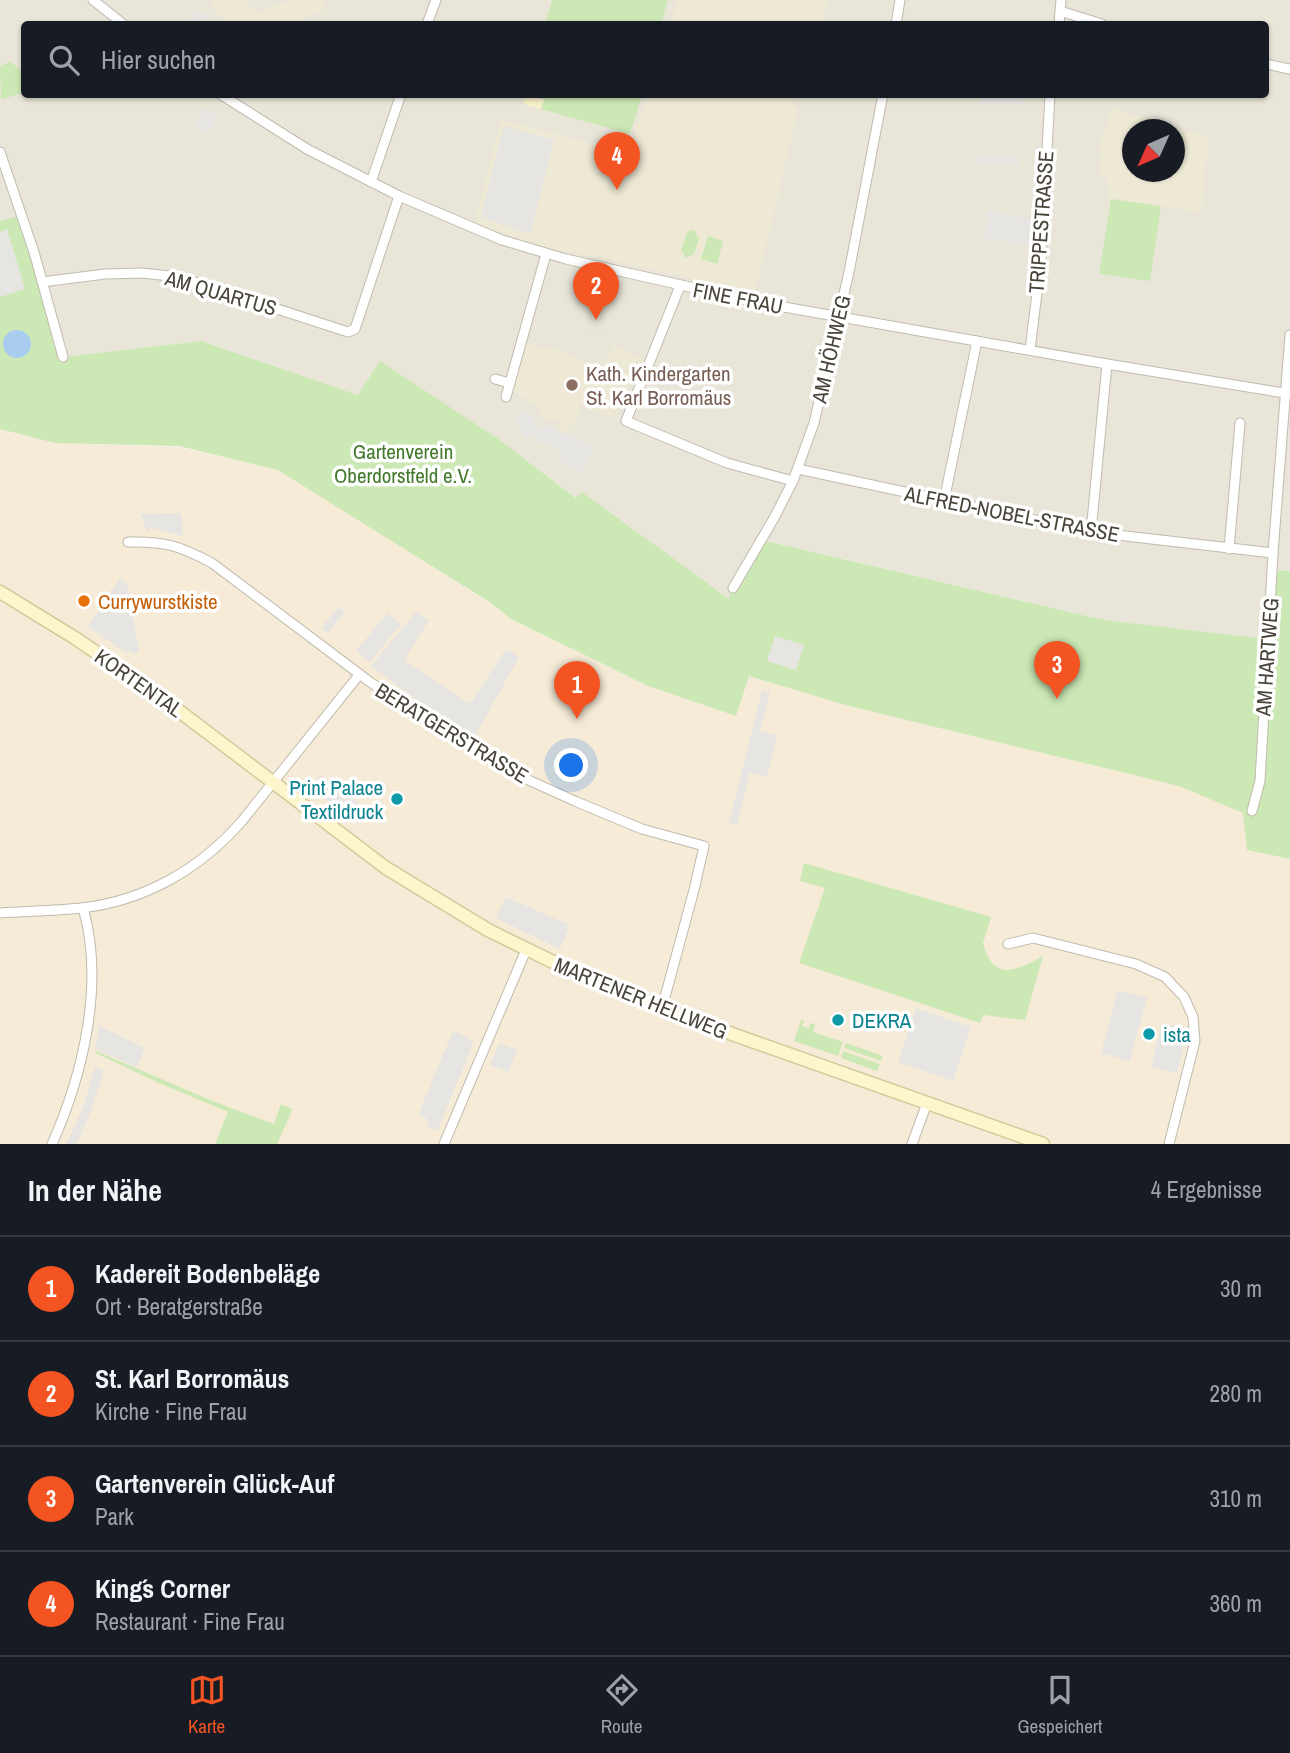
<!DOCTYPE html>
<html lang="de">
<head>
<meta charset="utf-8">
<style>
  :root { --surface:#171b24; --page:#242831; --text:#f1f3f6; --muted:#9ea1a6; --line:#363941; --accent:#f45422 }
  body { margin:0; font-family:"Archivo Narrow",sans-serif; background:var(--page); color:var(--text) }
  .compass { position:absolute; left:1122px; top:119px; width:63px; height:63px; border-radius:50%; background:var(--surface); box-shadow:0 2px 5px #0004; rotate:225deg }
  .you { position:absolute; left:572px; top:766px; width:24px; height:24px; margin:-18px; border:5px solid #fff; border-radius:50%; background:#1a73e8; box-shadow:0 0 0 10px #1a73e833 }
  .badge { display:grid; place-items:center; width:46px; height:46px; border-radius:50%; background:var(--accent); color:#fff; font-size:23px; font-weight:700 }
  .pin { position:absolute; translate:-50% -58px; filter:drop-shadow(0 2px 4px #0008) }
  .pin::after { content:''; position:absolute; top:37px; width:24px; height:21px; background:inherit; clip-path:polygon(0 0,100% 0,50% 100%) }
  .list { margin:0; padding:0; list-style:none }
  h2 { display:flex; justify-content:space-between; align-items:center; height:91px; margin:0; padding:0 28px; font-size:30px }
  h2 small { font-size:23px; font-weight:400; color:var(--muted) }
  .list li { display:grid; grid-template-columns:46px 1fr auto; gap:21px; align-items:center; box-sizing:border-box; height:105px; padding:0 28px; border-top:2px solid var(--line) }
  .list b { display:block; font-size:26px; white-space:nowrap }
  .list p { margin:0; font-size:23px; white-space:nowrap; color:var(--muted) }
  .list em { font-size:23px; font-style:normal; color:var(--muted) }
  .icon { flex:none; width:38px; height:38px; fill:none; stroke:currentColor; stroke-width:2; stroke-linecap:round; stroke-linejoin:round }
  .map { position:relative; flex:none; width:1290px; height:1144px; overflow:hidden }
  .search { position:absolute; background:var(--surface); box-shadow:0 2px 5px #0004; left:21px; right:21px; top:21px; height:77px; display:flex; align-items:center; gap:18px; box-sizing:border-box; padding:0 24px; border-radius:7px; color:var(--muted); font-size:26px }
  .sheet { height:511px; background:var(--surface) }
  nav { display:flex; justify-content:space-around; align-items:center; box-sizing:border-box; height:98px; border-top:2px solid var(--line); background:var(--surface); font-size:19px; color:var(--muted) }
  nav a { display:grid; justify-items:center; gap:4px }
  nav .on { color:var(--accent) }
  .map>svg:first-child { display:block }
  .residential { fill:#e9e5d9; fill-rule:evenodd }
  .commercial { fill:#f6ebd7 }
  .education { fill:#ede9d5; fill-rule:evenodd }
  .green { fill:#cce8b5 }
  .sand { fill:#f7f1c9 }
  .parking { fill:#e7e5e2 }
  .water { fill:#a9cdef }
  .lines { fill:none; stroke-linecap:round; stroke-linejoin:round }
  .street-casing { stroke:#c0bbad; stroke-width:11 }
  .secondary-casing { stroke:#d3c99b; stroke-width:15 }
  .street { stroke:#fff; stroke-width:9 }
  .secondary { stroke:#fdf6cc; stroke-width:12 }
  .education-dot { fill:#8d6e63; stroke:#fff; stroke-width:2.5 }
  .food-dot { fill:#e8710a; stroke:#fff; stroke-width:2.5 }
  .culture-dot { fill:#0f9aa8; stroke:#fff; stroke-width:2.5 }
  .labels { text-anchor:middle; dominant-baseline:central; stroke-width:7; stroke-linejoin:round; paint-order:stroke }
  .street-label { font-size:21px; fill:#494439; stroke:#fff }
  .education-label { font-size:21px; fill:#785e54; stroke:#fff; text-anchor:start }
  .park-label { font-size:21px; fill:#437a2c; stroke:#fff }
  .food-label { font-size:21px; fill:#c56008; stroke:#fff; text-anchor:start }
  .culture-label { font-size:21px; fill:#0d838f; stroke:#fff; text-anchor:start }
</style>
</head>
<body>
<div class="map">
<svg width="1290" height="1144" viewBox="0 0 1290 1144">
  <rect width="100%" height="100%" fill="#f5f3eb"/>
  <!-- residential -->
  <path class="residential" d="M0,0H1290V571L1276,570L1267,639L1104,620L763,540L729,600L582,492L577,498L497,438L380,362L358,395L201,341L63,357L22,216L0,221ZM24,24H1266V94H24ZM1132,130H1174V172H1132Z"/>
  <!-- commercial -->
  <path class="commercial" d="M0,429L55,443L179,447L279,470L490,603L512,620L648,686L736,716L749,676L853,707L1180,786L1243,804L1248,850L1290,859V1144H0Z"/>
  <!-- education -->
  <g class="education">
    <path d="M244,0L259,13L289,0H323L324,11L290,24H221L224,19L213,11L211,1Z"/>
    <path d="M677,0H827L823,24H670Z"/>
    <path d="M646,95H801L792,102L798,111L755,293L627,264L544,248L475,222L501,120L629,153Z"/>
    <path d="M1112,108L1209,138L1201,212L1108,198L1110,185L1106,184L1107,175L1099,174L1102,157L1099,147ZM1132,130H1174V172H1132Z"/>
    <path d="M524,343L538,347L546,346L590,363L587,370L591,372L595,364L602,367L609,351L612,352L614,346L640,357L645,364L639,379L634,377L615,418L605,414L604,416L582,403L577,411L581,412L572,428L569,426L565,434L557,429L561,421L556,419L554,423L541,417L539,415L541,410L535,406V404L511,391Z"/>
  </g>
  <!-- green -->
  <g class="green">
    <path d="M552,0H668L661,24H545Z"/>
    <path d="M10,62L24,72V92L1,100L0,66Z"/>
    <path d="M526,95H642L630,134L541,109L544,99Z"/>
    <path d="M1111,199L1161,206L1150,281L1099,274Z"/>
    <path d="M22,215L63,357L201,341L358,395L380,361L497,438L576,498L582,492L729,599L731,591L762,540L1104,620L1267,639L1275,570L1290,571V859L1247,850L1243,813L1179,786L849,706L749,676L736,716L648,686L511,619L491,603L278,470L179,446L55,443L0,429V221Z"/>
    <path d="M694,230L699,238L694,254L686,258L681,250L688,231Z"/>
    <path d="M708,236L723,241L717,264L701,259Z"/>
    <path d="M804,863L991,917L983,943C993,982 1016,971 1043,956L1025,1020L983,1015L980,1023L799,963L825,888L800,881Z"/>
    <path d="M801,1020H804L802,1026L809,1028L811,1023L815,1024L813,1032L843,1042L838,1056L794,1041Z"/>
    <path d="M846,1043L883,1056L881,1061L844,1048Z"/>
    <path d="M96,1051L215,1102L274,1124L281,1104L292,1109L291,1113L277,1144H215L228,1112L159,1083L96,1053Z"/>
    <path d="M843,1051L880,1064L877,1071L841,1058Z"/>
  </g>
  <!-- sand -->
  <path class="sand" d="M525,95L544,100L541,109L523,104Z"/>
  <!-- parking -->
  <g class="parking">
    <path d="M197,9L207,16L201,24H186Z"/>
    <path d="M981,95L1022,98V106L981,103Z"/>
    <path d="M205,108L219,117L207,135L194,127Z"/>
    <path d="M504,126L554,140L530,234L481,217Z"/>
    <path d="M977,155L1018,158V166L977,164Z"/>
    <path d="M988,211L1037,220V246L984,238Z"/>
    <path d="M7,229L25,289L0,297V232Z"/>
    <path d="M527,409L541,430L545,424L595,449L583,473L557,460L561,452L534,439L532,435L525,439L513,418Z"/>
    <path d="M181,513L183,536L152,528L147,531L140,514Z"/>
    <path d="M120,578L127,583L139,650L135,655L129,651L127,653L88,627Z"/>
    <path d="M339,607L345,612L328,634L321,628Z"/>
    <path d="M416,612L429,620L404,660L470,704L506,649L519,657L475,736L413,697L371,666Z"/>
    <path d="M387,613L401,624L370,662L356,651Z"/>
    <path d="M775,636L804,645L796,670L767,661Z"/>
    <path d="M762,690L770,692L760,731L777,736L767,777L750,773L737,825L729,822Z"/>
    <path d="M320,774L359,803L349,817L311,787Z"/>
    <path d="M506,897L570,925L560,949L496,918Z"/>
    <path d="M1118,990L1147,998L1130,1061L1101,1053Z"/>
    <path d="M916,1008L971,1027L953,1081L898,1062Z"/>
    <path d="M1162,1023L1183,1028L1182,1056L1177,1074L1151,1067Z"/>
    <path d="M99,1026L145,1048L136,1067L95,1049Z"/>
    <path d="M453,1031L468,1038L473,1044L437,1131L430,1128L426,1118L418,1115Z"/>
    <path d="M499,1043L517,1050L508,1072L490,1065Z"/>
    <path d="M95,1067L104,1071L91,1111L77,1144H66L83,1107Z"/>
  </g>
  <!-- water -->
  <circle class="water" cx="17" cy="344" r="14"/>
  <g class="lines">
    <!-- street casing -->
    <g class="street-casing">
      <g id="street">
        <path d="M93,0L123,24"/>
        <path d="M1060,11L1102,24"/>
        <path d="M427,24L436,0"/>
        <path d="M896,24L900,0"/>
        <path d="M1059,24L1061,0"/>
        <path d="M1266,64L1290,69"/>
        <path d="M220,94L307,149L399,196L502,240L566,259L761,303L1107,364L1290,394"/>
        <path d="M0,152L34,252L63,357"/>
        <path d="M371,182L401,94"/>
        <path d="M42,282L105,274L142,273L179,277L348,332L355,329L399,196"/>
        <path d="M680,286L626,421L727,463L793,481"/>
        <path d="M1030,350L1041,260L1050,94"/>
        <path d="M495,379L509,383"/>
        <path d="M506,397L546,254"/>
        <path d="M798,469L1091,532L1273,553"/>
        <path d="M944,501L977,341"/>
        <path d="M1091,532L1107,364"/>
        <path d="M128,542C165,541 180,546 212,563L370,682L464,745L524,778L577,802L642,829L704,846L694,890L662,1008"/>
        <path d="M1229,549L1240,423"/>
        <path d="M733,588L774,518L793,481L814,423L849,272L883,94"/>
        <path d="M1252,811L1260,781L1273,553L1290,335"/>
        <path d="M0,913C27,911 54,911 81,908C145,901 200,869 242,821L359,675"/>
        <path d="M1008,944L1033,938L1136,964L1165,977L1184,997L1193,1017L1195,1041L1169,1144"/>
        <path d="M52,1144C83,1075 105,983 83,908"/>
        <path d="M444,1144L526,950"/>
        <path d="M912,1144L927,1103"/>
      </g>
    </g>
    <!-- secondary casing -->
    <g class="secondary-casing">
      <path id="secondary" d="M0,592L75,638L158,695L386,868L488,930L551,961L684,1017L1043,1144"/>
    </g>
    <!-- street -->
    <use href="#street" class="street"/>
    <!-- secondary -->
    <use href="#secondary" class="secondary"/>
  </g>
  <!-- markers -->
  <circle class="education-dot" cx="572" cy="385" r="7"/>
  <circle class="food-dot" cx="84" cy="601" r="7"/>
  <g class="culture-dot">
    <circle cx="397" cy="799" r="7"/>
    <circle cx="838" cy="1020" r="7"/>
    <circle cx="1149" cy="1034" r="7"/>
  </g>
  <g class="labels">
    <!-- street labels -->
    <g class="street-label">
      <text transform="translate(1041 222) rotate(-86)">TRIPPESTRASSE</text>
      <text transform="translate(221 293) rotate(16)">AM QUARTUS</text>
      <text transform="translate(738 298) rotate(11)">FINE FRAU</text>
      <text transform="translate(831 349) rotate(-77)">AM HÖHWEG</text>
      <text transform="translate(1012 514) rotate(11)">ALFRED-NOBEL-STRASSE</text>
      <text transform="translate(1267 657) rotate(-86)">AM HARTWEG</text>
      <text transform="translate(139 683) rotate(35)">KORTENTAL</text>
      <text transform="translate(452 733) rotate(31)">BERATGERSTRASSE</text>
      <text transform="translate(641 998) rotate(22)">MARTENER HELLWEG</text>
    </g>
    <!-- education labels -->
    <g class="education-label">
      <text x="586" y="373">Kath. Kindergarten<tspan x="586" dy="24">St. Karl Borromäus</tspan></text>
    </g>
    <!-- park labels -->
    <g class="park-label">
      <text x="403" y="451">Gartenverein<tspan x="403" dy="24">Oberdorstfeld e.V.</tspan></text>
    </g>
    <!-- food labels -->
    <g class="food-label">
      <text x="98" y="601">Currywurstkiste</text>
    </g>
    <!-- culture labels -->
    <g class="culture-label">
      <text x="383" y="787" text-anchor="end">Print Palace<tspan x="383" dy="24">Textildruck</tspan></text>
      <text x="852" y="1020">DEKRA</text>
      <text x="1163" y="1034">ista</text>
    </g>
  </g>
</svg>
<svg class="compass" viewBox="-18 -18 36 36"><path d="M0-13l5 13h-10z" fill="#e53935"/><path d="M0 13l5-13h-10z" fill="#9ea1a6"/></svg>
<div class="you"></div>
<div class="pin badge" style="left:577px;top:719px">1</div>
<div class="pin badge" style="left:596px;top:320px">2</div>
<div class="pin badge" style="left:1057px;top:699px">3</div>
<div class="pin badge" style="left:617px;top:190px">4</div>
<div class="search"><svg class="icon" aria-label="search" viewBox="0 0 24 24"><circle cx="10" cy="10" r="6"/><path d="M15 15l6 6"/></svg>Hier suchen</div>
</div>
<section class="sheet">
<h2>In der Nähe<small>4 Ergebnisse</small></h2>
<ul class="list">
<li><span class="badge">1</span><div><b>Kadereit Bodenbeläge</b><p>Ort · Beratgerstraße</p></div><em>30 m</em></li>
<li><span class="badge">2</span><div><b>St. Karl Borromäus</b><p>Kirche · Fine Frau</p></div><em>280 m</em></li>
<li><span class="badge">3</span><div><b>Gartenverein Glück-Auf</b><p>Park</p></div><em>310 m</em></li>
<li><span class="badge">4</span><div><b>King´s Corner</b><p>Restaurant · Fine Frau</p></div><em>360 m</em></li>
</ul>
</section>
<nav>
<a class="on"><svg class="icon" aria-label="map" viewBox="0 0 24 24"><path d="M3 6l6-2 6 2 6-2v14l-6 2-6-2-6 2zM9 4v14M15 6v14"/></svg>Karte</a>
<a><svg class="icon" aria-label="directions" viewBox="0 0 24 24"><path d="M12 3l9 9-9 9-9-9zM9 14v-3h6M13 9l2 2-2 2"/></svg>Route</a>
<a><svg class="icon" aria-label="saved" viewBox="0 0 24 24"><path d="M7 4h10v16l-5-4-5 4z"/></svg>Gespeichert</a>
</nav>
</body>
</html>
